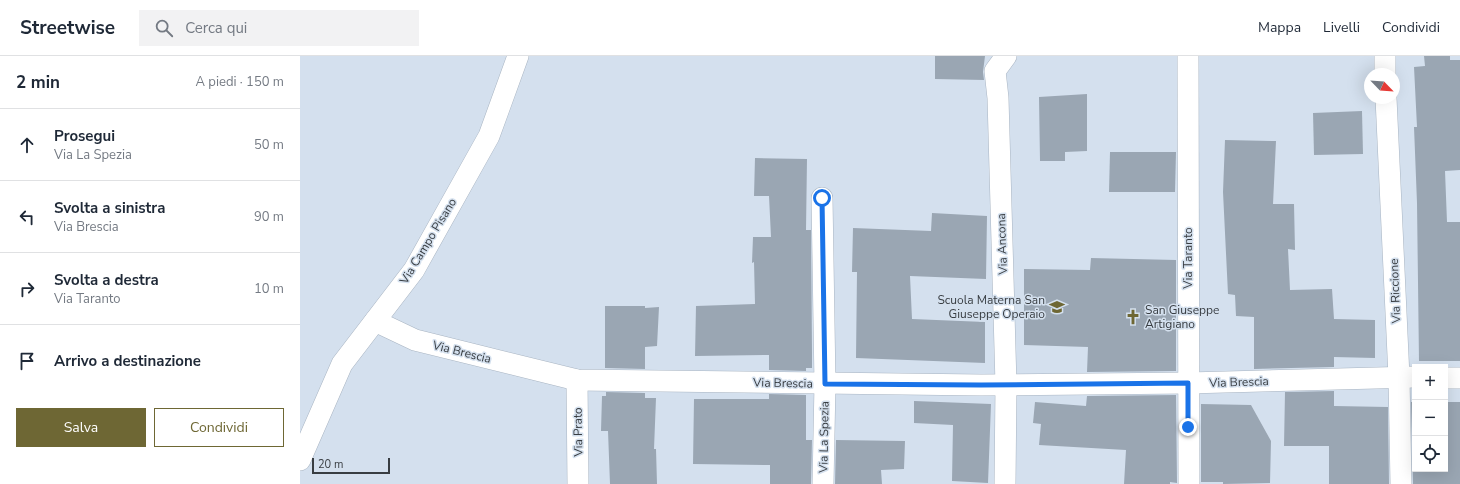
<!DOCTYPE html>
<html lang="it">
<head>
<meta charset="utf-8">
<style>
  :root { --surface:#fff; --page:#f2f2f3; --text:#1f2937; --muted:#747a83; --line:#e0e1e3; --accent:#6e6734 }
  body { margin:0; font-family:"Nunito Sans",sans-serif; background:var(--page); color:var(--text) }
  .controls { position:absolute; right:12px; bottom:12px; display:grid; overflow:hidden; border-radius:0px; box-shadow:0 4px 16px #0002 }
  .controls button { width:36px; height:36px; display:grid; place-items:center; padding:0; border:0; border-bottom:1px solid var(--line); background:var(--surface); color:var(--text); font:20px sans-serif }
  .compass { position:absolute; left:1064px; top:12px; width:36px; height:36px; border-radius:50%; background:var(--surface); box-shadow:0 4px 16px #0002; rotate:115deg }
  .scale { position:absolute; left:12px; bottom:10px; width:78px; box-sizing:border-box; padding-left:4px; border:2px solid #383d42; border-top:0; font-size:11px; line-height:14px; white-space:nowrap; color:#383d42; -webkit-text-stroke:3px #d4e0ee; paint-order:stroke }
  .stop { position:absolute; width:12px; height:12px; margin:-9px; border:3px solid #1a73e8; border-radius:50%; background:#fff }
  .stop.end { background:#1a73e8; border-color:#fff; box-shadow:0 1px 4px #0008 }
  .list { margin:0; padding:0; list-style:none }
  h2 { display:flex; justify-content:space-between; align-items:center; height:52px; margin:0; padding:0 16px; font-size:17px }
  h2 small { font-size:13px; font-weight:400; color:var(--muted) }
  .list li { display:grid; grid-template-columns:26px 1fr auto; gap:12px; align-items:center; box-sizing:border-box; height:72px; padding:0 16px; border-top:1px solid var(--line) }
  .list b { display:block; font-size:15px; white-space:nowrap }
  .list p { margin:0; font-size:13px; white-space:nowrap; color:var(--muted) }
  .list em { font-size:13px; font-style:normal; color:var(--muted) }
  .actions { display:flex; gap:8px; padding:12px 16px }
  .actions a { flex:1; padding:9px 0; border:1px solid var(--accent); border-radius:0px; text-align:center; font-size:14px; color:var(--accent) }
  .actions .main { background:var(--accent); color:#fff }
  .icon { flex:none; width:22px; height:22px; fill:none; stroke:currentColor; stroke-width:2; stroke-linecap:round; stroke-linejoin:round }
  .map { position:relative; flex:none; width:1160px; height:428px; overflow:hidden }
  header { display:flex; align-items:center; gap:24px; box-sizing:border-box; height:56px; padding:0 20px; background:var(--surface); border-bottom:1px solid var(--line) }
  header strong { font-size:19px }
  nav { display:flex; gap:22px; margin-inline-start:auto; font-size:14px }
  .search { width:280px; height:36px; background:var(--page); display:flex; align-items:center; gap:10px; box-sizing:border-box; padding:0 14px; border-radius:0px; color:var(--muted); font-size:15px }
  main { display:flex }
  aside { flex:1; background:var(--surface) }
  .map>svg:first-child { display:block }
  .building { fill:#9aa6b3 }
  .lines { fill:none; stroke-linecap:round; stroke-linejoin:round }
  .minor-casing { stroke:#a8b4c2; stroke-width:22 }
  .minor { stroke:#fff; stroke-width:21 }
  .route { stroke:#1a73e8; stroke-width:5 }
  .labels { text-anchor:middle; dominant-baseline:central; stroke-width:3; stroke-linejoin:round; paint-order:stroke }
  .street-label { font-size:12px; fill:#383d42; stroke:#d4e0ee }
  .poi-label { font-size:12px; fill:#383d42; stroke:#d4e0ee; text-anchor:end }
</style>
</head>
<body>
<header>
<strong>Streetwise</strong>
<div class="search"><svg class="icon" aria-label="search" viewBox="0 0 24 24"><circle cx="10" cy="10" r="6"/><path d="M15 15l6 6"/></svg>Cerca qui</div>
<nav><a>Mappa</a><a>Livelli</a><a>Condividi</a></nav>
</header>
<main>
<aside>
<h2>2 min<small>A piedi · 150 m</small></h2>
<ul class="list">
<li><svg class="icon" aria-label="ahead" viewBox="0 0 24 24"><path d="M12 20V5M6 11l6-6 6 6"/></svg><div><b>Prosegui</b><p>Via La Spezia</p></div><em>50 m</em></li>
<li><svg class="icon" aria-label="left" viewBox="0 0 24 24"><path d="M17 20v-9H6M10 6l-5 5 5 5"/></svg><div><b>Svolta a sinistra</b><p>Via Brescia</p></div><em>90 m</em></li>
<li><svg class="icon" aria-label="right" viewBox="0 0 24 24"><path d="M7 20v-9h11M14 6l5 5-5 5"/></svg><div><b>Svolta a destra</b><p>Via Taranto</p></div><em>10 m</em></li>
<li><svg class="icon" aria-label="arrive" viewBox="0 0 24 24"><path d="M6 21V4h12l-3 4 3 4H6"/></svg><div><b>Arrivo a destinazione</b></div></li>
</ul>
<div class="actions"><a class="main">Salva</a><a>Condividi</a></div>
</aside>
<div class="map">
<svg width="1160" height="428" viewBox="0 0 1160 428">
  <rect width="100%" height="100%" fill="#d4e0ee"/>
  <!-- building -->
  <g class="building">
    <path d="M635,0H685L683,16L684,24L635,23Z"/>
    <path d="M1124,0H1150V4H1160V114L1145,115L1147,166H1160V305H1119L1117,147L1114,71H1117L1114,11L1125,10Z"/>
    <path d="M787,38V95L765,96V105H740L739,41Z"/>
    <path d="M1062,55L1063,98L1014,99L1013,57Z"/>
    <path d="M925,84L976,85L973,148H994L995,194L988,193L990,234L1032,233L1034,263L1075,264V302L1034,301V311L954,313V261L936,260L935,239L928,238L923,136Z"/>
    <path d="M810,96H876L875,136H809Z"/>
    <path d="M455,102L507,103L506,174H511L512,296V312H506V315L469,314V299L395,300L396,250L455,248L454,206L452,207L453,181H471L469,140H454Z"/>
    <path d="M632,157L687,160L686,223L610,220L612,263L685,266V307L556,302L557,216H552L553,172L631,175Z"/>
    <path d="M791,202L876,204V315L787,316L788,291L724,289V213L790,214Z"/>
    <path d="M305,250H345V252L359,251L357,290L345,291V313L305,312Z"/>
    <path d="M1034,335V350L1088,351L1089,428H1029V390H984L985,336Z"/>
    <path d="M306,336L345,337V342H356L354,393H356L357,428H310L308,375H301L302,340H306Z"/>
    <path d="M469,338L506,339V384H512L511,428H470V409L393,408L394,343H469Z"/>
    <path d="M876,339L877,427L870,426V428H824L826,394L739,389L741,368L733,367L735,346L786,350L787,340Z"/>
    <path d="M614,345L691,348L688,427L652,425L653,369L614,367Z"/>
    <path d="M1111,346H1115V413H1145V346H1160V428H1113Z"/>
    <path d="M901,348L951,349L971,385L970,427L923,428V426H901Z"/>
    <path d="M536,384L605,385L604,413L581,414L582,428H535Z"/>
  </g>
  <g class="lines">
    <!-- minor casing -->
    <g class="minor-casing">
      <g id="minor">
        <path d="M888,0L889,428"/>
        <path d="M1085,0V18"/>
        <path d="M1086,42L1099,321L1101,428"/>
        <path d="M522,142L525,328L523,428"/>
        <path d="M75,265L115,284L277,324L681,329L888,327L1115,321"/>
        <path d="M1145,322H1160"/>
        <path d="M277,324L278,428"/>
        <path d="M0,404L42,308L114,214L189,80L218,0"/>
        <path d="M705,428L706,329L698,42L695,15L706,0"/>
      </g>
    </g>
    <!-- minor -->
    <use href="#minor" class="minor"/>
  </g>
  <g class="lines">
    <!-- route -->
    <path class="route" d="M522,142L525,328L681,329L888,327V371"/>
  </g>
  <!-- icons -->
  <defs>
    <g id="school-bare" transform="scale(1.2)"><path d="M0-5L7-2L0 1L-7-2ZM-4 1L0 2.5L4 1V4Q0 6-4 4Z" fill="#6e6734" stroke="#d4e0ee" stroke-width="2.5" paint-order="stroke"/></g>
    <g id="church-bare" transform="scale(1.2)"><path d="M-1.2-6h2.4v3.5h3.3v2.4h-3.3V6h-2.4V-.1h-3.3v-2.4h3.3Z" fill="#6e6734" stroke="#d4e0ee" stroke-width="2.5" paint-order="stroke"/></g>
  </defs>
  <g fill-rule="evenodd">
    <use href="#school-bare" x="757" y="251"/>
    <use href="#church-bare" x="833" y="261"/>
  </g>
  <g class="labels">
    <!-- street labels -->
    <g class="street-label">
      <text transform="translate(128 185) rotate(-59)">Via Campo Pisano</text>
      <text transform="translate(702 188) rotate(-92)">Via Ancona</text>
      <text transform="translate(888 202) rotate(-90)">Via Taranto</text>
      <text transform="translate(1095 235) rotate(-92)">Via Riccione</text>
      <text transform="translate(162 296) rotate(14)">Via Brescia</text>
      <text transform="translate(939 326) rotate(-2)">Via Brescia</text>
      <text transform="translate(483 327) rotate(1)">Via Brescia</text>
      <text transform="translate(278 376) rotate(-91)">Via Prato</text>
      <text transform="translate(524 381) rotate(-89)">Via La Spezia</text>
    </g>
    <!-- poi labels -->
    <g class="poi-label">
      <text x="745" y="244">Scuola Materna San<tspan x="745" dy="14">Giuseppe Operaio</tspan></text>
      <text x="845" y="254" text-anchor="start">San Giuseppe<tspan x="845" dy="14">Artigiano</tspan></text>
    </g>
  </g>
</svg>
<div class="controls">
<button>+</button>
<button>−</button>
<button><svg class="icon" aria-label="locate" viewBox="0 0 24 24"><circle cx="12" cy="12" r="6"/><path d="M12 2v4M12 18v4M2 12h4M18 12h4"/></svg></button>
</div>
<svg class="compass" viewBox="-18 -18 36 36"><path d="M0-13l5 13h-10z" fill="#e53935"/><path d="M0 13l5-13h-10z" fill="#747a83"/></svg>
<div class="scale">20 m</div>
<div class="stop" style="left:522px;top:142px"></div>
<div class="stop end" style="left:888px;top:371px"></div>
</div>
</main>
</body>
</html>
